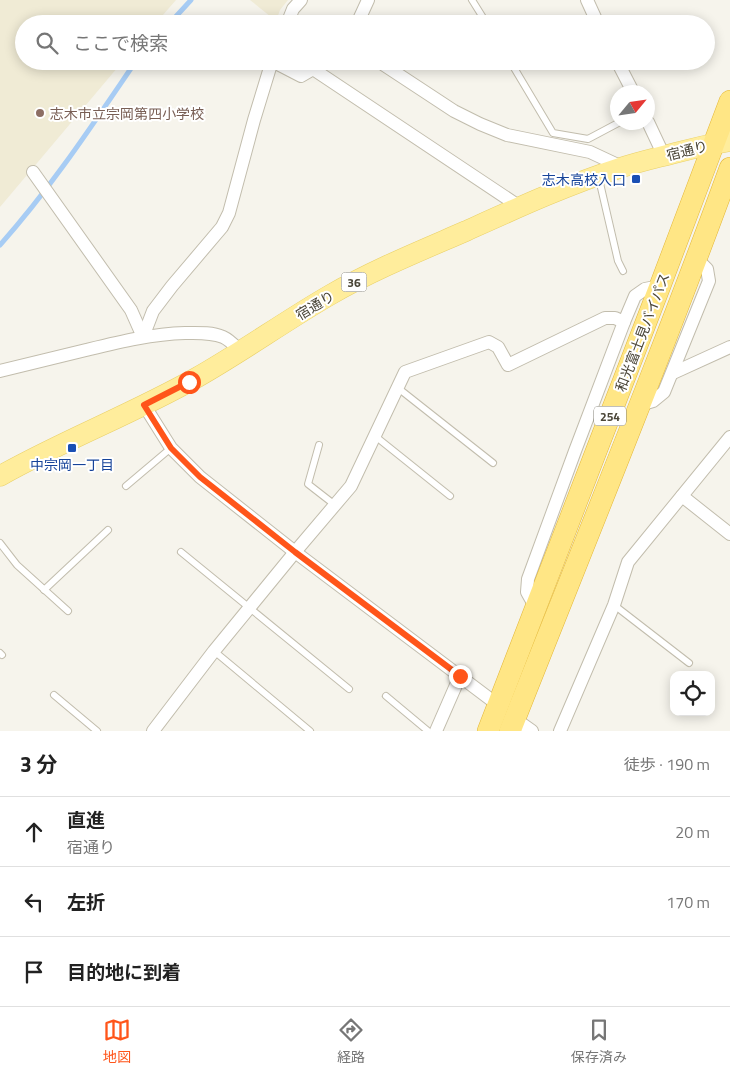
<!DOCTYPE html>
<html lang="ja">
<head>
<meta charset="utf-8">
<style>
  :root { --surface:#fff; --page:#f2f2f2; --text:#222; --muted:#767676; --line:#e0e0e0; --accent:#ff551a }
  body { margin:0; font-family:"Titillium Web","Noto Sans JP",sans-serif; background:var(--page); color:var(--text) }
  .controls { position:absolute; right:15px; bottom:15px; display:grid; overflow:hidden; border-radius:10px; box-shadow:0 2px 12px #0003 }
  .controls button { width:45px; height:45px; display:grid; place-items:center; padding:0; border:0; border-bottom:1px solid var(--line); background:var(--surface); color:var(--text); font:25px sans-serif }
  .compass { position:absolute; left:610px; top:85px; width:45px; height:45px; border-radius:50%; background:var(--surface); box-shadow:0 2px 12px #0003; rotate:61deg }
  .stop { position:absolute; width:15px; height:15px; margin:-11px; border:4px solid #ff551a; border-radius:50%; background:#fff }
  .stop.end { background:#ff551a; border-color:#fff; box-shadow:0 1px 5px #0008 }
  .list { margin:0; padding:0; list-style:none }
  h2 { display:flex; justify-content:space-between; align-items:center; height:65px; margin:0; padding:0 20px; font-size:21px }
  h2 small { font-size:16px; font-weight:400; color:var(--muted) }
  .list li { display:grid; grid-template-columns:32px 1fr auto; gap:15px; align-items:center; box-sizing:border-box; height:70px; padding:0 20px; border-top:1px solid var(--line) }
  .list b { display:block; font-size:19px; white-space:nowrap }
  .list p { margin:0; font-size:16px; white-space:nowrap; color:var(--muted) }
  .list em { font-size:16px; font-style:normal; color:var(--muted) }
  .icon { flex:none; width:28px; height:28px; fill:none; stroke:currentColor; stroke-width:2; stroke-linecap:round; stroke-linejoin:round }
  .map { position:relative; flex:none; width:730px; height:731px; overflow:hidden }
  .search { position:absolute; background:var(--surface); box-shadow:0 2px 12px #0003; left:15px; right:15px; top:15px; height:55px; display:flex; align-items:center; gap:12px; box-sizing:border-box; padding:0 18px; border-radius:28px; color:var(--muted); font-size:19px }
  .sheet { height:275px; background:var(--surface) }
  nav { display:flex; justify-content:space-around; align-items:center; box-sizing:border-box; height:70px; border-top:1px solid var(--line); background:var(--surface); font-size:14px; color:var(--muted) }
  nav a { display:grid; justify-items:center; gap:2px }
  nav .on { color:var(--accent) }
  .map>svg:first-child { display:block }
  .education { fill:#f0ebd5 }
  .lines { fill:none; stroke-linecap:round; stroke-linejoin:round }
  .stream { stroke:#a7ccf4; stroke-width:5 }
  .service-casing { stroke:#c2bdad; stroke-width:8 }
  .minor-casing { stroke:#c2bdad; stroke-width:14 }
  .primary-casing { stroke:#e9d067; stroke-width:21 }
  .trunk-casing { stroke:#e4b738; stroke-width:22 }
  .service { stroke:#fff; stroke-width:6 }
  .minor { stroke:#fff; stroke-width:12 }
  .primary { stroke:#ffed9c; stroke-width:20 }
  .trunk { stroke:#ffe685; stroke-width:21 }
  .route { stroke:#ff551a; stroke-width:6 }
  .education-dot { fill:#8d6e63; stroke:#fff; stroke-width:2 }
  .transit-dot { fill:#1a4fb4; stroke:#fff; stroke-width:2 }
  .labels { text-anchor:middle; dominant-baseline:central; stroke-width:4; stroke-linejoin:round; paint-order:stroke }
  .shield { fill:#fff; stroke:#817e74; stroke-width:1 }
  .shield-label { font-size:12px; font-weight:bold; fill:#4b4638 }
  .education-label { font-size:14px; fill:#785e54; stroke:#fff; text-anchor:start }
  .street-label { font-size:14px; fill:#4b4638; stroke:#fff }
  .transit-label { font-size:14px; fill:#164399; stroke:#fff; text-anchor:end }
</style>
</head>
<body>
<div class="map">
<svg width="730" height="731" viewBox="0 0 730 731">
  <rect width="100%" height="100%" fill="#f6f4ec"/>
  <!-- education -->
  <g class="education">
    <path d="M0,0H176L155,24H24V61H123L0,207Z"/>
    <path d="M250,0H288L280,10L276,21Z"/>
  </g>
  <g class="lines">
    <!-- stream -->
    <g class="stream">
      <path d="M169,24L191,0"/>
      <path d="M0,245C51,188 93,124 136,61"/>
    </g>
    <!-- service casing -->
    <g class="service-casing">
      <g id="service">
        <path d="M472,0L487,24"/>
        <path d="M510,61L553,133L588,139L620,122"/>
        <path d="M599,179L618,261L623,271"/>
        <path d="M398,388L493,463"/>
        <path d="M375,436L450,496"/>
        <path d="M319,445L308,484L335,505"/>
        <path d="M126,486L171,448"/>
        <path d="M0,543L17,565L68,611"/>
        <path d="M181,552L349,689"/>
        <path d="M44,590L108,530"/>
        <path d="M614,605L689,663"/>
        <path d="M214,651L310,731"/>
        <path d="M0,653L2,655"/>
        <path d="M54,695L97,731"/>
        <path d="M386,696L428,731"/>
      </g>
    </g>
    <!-- minor casing -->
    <g class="minor-casing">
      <g id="minor">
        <path d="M587,0L598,24"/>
        <path d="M287,24L293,9L301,0"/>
        <path d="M357,24L368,0"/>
        <path d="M272,61L301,76L313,69L520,207"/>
        <path d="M378,61L454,111L480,124L507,135L590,152L622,167"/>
        <path d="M617,61L633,92"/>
        <path d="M648,122L664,156"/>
        <path d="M33,172L131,310L143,337"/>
        <path d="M143,337L153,311L172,286L222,227L229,213L254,120L272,61"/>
        <path d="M0,371C29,364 58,357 86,350C119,342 151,334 185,333C197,333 211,332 223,337C230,340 235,346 241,352"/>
        <path d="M673,373L730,347"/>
        <path d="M144,405L171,448L200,477L295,552L498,705"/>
        <path d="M640,405L653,401L664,392L709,281L707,269L697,259"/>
        <path d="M682,496L730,534"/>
        <path d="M536,608L527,592L528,579L575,451L624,322L635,296L645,289L660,286"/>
        <path d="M515,719L532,731"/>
        <path d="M153,731L214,651L295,552L351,486L405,372L489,342L498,347L508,365L605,318H615L624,322"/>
        <path d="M436,731L460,676"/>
        <path d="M560,731L614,605L628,562L730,437"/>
      </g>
    </g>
    <!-- primary casing -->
    <g class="primary-casing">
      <path id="primary" d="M0,476C64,440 132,414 196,378C242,352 285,321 330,295C373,270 420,251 466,231C517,208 567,185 620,168C638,162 656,158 675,153C693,148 711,144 730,141"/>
    </g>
    <!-- trunk casing -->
    <g class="trunk-casing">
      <g id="trunk">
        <path d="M488,731L660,286L730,101"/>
        <path d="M510,731C584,544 661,357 730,168"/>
      </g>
    </g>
    <!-- service -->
    <use href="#service" class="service"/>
    <!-- minor -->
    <use href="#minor" class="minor"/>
    <!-- primary -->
    <use href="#primary" class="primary"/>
    <!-- trunk -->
    <use href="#trunk" class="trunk"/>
  </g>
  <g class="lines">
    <!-- route -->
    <path class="route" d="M189,382L144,405L171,448L200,477L295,552L460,676"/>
  </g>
  <!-- markers -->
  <circle class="education-dot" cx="40" cy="113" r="5"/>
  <g class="transit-dot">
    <rect x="631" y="174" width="10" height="10" rx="2.5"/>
    <rect x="67" y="443" width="10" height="10" rx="2.5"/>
  </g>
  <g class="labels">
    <!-- shield labels -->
    <g class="shield">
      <rect x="341.5" y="272.5" width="25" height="19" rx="4"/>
      <rect x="594" y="406.5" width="32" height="19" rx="4"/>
    </g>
    <g class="shield-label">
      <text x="354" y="282">36</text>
      <text x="610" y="416">254</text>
    </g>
    <!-- education labels -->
    <g class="education-label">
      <text x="50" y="113">志木市立宗岡第四小学校</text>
    </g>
    <!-- street labels -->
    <g class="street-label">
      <text transform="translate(687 150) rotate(-14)">宿通り</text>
      <text transform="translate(315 305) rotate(-31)">宿通り</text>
      <text transform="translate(642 332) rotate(-69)">和光富士見バイパス</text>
    </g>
    <!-- transit labels -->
    <g class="transit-label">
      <text x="626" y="179">志木高校入口</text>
      <text x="72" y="464" text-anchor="middle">中宗岡一丁目</text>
    </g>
  </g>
</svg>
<div class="controls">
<button><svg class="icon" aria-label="locate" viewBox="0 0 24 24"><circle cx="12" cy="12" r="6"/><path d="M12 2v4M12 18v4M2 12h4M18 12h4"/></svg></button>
</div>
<svg class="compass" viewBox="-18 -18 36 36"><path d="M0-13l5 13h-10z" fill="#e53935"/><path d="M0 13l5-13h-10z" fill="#767676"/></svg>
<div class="stop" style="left:189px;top:382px"></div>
<div class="stop end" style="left:460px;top:676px"></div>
<div class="search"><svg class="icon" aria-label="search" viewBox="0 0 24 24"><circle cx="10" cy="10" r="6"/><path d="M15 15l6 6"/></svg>ここで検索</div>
</div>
<section class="sheet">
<h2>3 分<small>徒歩 · 190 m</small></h2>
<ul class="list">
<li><svg class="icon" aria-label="ahead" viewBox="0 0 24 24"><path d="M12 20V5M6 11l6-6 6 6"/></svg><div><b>直進</b><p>宿通り</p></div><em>20 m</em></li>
<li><svg class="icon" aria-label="left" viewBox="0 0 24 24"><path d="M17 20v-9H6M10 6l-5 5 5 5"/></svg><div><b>左折</b></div><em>170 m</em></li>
<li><svg class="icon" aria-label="arrive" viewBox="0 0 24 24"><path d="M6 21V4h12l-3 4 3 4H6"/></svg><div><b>目的地に到着</b></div></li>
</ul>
</section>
<nav>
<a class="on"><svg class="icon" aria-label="map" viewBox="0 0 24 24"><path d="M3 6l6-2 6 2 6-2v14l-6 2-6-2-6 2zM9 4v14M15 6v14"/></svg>地図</a>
<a><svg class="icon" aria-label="directions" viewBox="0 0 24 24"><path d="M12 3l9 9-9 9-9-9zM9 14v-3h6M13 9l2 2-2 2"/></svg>経路</a>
<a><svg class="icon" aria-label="saved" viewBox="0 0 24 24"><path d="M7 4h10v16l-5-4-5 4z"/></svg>保存済み</a>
</nav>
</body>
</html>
